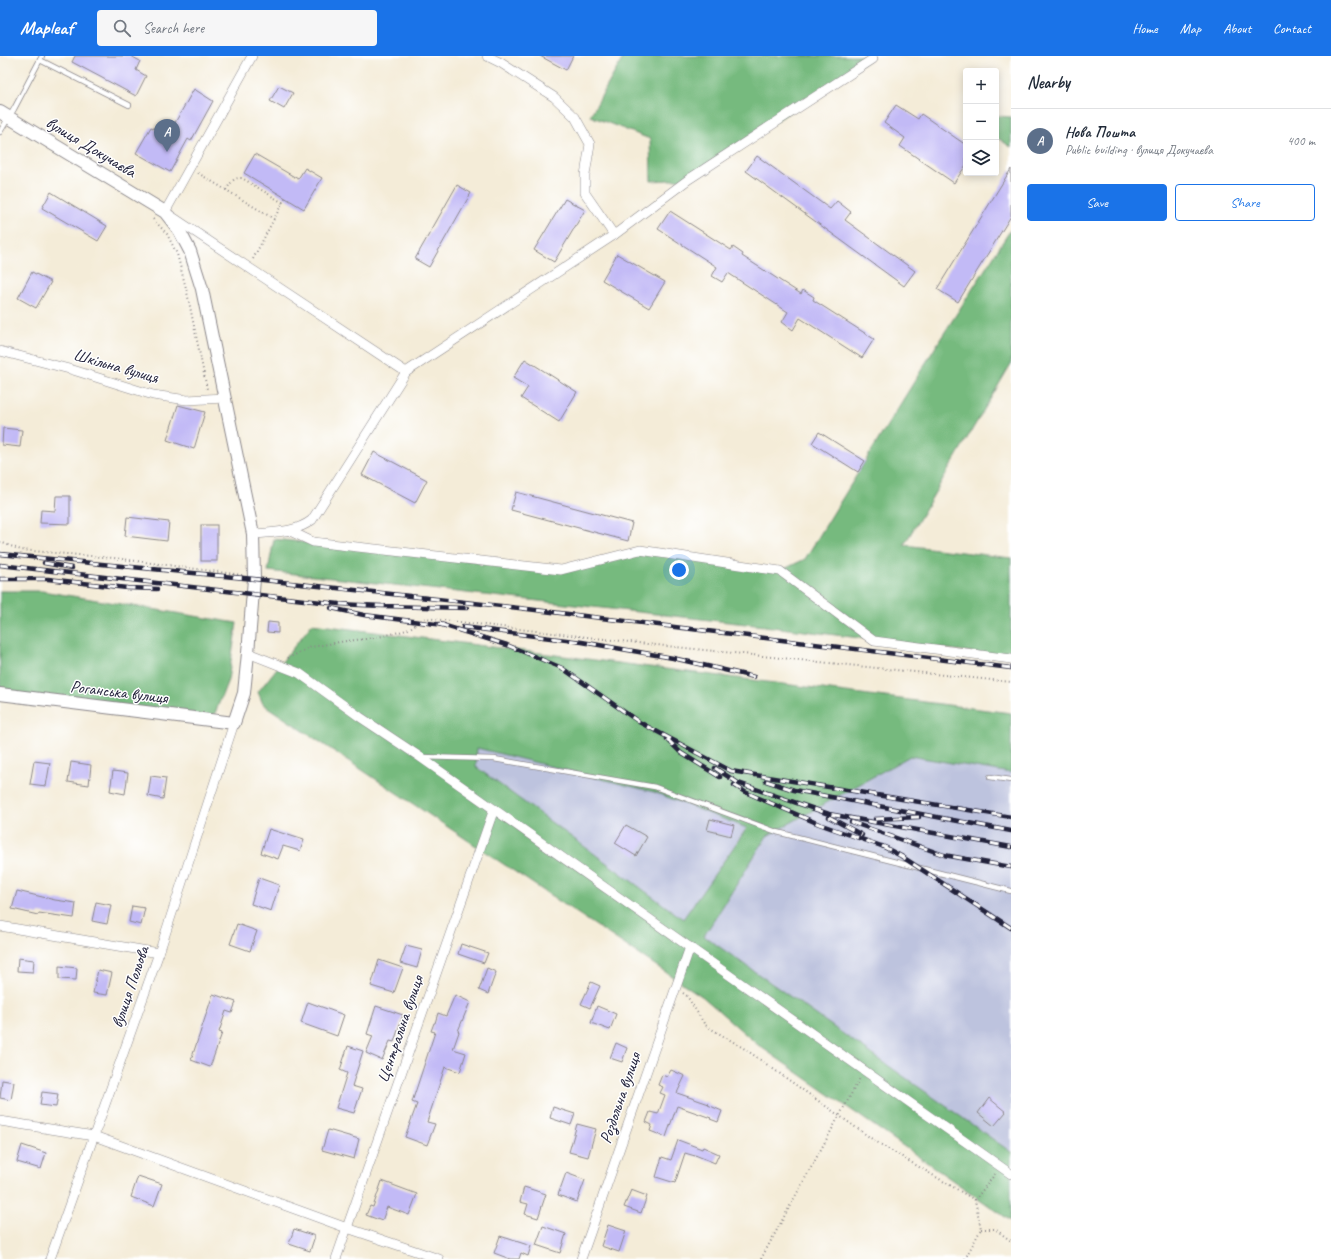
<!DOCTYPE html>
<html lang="en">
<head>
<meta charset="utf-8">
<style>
  :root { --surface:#fff; --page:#f6f6f7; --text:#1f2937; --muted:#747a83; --line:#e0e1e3; --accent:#1a73e8 }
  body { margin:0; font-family:Caveat,sans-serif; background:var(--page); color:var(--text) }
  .controls { position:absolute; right:12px; top:12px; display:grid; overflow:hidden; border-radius:4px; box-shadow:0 2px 10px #0003 }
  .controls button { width:36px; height:36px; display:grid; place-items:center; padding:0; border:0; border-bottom:1px solid var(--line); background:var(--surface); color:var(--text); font:20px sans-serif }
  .you { position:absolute; left:679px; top:514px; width:14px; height:14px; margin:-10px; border:3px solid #fff; border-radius:50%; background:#1a73e8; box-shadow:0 0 0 6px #1a73e833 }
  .badge { display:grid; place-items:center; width:26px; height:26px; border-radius:50%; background:var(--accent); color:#fff; font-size:13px; font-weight:700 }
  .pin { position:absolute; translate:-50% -33px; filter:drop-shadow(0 1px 2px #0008) }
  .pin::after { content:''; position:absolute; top:21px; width:14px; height:12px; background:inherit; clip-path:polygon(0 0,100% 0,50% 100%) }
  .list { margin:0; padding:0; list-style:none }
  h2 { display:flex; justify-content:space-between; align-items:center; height:52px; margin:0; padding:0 16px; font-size:17px }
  h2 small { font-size:13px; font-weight:400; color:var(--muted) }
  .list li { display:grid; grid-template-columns:26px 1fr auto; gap:12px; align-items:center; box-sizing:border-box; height:64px; padding:0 16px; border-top:1px solid var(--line) }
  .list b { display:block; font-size:15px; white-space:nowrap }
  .list p { margin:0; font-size:13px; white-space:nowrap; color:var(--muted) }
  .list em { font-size:13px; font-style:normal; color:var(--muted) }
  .actions { display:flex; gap:8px; padding:12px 16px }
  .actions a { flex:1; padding:9px 0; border:1px solid var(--accent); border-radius:4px; text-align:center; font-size:14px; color:var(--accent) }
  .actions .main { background:var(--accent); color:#fff }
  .icon { flex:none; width:22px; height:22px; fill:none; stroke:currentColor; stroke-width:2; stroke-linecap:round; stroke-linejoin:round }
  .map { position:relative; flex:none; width:1011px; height:1203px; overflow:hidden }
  header { display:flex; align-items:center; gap:24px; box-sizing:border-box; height:56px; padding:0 20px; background:var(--accent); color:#fff }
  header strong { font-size:19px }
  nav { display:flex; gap:22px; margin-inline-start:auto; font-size:14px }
  .search { width:280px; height:36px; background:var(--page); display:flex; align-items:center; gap:10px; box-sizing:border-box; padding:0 14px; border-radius:4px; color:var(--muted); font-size:15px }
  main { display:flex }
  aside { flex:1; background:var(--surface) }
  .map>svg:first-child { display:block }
  .industrial { fill:#bdc3de }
  .forest { fill:#76ba7e; stroke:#4c6e5c; fill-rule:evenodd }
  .building { fill:#c2baf6 }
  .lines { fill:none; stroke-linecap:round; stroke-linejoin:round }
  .service-casing { stroke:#8b878a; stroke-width:6 }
  .minor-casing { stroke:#8b878a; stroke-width:10 }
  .tertiary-casing { stroke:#8b878a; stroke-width:14 }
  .path { stroke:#8b878a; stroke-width:2; stroke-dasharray:1 3; stroke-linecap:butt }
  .service { stroke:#fff; stroke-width:4.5 }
  .minor { stroke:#fff; stroke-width:9 }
  .tertiary { stroke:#fff; stroke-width:12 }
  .rail-casing { stroke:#22223b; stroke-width:4.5 }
  .rail { stroke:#fff; stroke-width:3; stroke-dasharray:9; stroke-linecap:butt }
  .labels { text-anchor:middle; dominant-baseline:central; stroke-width:3; stroke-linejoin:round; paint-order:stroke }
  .street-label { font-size:17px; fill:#22223b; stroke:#fff }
</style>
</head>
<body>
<header>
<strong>Mapleaf</strong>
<div class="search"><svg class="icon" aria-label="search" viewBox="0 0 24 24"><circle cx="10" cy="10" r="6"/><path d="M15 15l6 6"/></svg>Search here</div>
<nav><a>Home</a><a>Map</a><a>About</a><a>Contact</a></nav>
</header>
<main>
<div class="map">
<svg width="1011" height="1203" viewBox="0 0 1011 1203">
  <rect width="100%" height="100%" fill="#fff"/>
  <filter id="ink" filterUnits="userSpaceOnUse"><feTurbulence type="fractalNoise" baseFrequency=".025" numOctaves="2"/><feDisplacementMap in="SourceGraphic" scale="8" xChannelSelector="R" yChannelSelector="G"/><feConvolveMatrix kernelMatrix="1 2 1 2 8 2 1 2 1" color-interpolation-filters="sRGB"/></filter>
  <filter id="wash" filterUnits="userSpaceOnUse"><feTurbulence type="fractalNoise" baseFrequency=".012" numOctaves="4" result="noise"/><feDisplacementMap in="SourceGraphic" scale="16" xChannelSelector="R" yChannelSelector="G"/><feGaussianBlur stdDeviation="0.9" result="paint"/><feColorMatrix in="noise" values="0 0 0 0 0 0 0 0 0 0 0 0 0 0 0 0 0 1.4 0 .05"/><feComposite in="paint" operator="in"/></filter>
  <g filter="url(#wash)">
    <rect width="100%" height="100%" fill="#f4ecd8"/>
    <!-- industrial -->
    <g class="industrial">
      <path d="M477,692L654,736L747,771L683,863L476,711Z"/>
      <path d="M910,700L1011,717V1096L704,880L767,780Z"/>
    </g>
    <!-- forest -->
    <g class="forest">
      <path d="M624,0H874L689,123L651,125L650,83L590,60Z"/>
      <path d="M996,60L1011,61V91L996,81Z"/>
      <path d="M1011,173V308L904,489L1011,502V601L764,570L268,515L274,483L561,514L640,494L780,515L805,503L941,282Z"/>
      <path d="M0,535H42L237,567L228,624L212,665L0,638Z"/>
      <path d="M312,568L1011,657V717L910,700L767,780L704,880L1011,1096V1165L758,989L703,941L263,648L258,636ZM477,692L654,736L747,772L683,863L476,711Z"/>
    </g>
    <g id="blocks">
      <!-- building -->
      <g class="building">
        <path d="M75,0H131L140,5L136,14L146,20L136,40L72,6Z"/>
        <path d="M540,0H573L566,14Z"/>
        <path d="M279,30L293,37L284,53L270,45Z"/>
        <path d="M194,33L213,45L191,85L188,83L170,116L136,97L151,71L168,79Z"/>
        <path d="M896,49L918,63L921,58L966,89V109L954,127L900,90L905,82L884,67Z"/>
        <path d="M255,98L298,123L305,112L322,122L304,153L244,117Z"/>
        <path d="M757,100L830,153L837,145L851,156L845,164L915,215L904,230L746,115Z"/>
        <path d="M1011,113V160L958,246L937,233Z"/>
        <path d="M457,129L471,137L429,211L415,203Z"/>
        <path d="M51,136L107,170L98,185L42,152Z"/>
        <path d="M565,143L585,154L554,206L534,194Z"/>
        <path d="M670,155L731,194L733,191L743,198L742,200L801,238L803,234L814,241L813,244L874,283L862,302L800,262L793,274L782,266L788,256L728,217L722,226L712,220L717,211L658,173Z"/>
        <path d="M617,198L665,226L649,252L602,224Z"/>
        <path d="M32,216L51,226L36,252L18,242Z"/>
        <path d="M525,303L577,336L559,366L521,342L528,331L513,322Z"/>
        <path d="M178,349L205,356L194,393L167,384Z"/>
        <path d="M3,372L22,374L20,391L2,389Z"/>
        <path d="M819,376L865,405L858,416L812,387Z"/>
        <path d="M374,396L427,424L415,447L362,419Z"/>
        <path d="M516,436L632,467L628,485L511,454Z"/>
        <path d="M56,440H70V468L40,467L41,454L55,455Z"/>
        <path d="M127,461L169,466L167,485L125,480Z"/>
        <rect x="201" y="469" width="16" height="36"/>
        <path d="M268,566L278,567V577L267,576Z"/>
        <path d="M34,705L50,707L46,730L30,728Z"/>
        <path d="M71,706L91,709L89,729L68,726Z"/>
        <path d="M113,715L128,717L125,738L110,735Z"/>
        <path d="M151,720L166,722L163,743L148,740Z"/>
        <path d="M710,763L734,769L731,780L707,774Z"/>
        <path d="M626,769L647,781L636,800L615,787Z"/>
        <path d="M269,773L304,784L300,795L283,790L278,803L261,797Z"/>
        <path d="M259,822L279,829L271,855L251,848Z"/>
        <path d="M17,835L55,844L76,847L74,862L39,857L38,859L12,853Z"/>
        <path d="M96,846L111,849L107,868L92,865Z"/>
        <path d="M132,850L145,852L141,869L129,866Z"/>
        <path d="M237,868L257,875L250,895L230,888Z"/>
        <path d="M461,888L488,897L484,907L458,898Z"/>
        <path d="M406,890L422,894L417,912L400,907Z"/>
        <path d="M18,902L34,904L33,916L17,915Z"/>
        <path d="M379,904L403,912L394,937L371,930Z"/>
        <path d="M59,910L77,912L76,924L59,923Z"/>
        <path d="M487,912L496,916L488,938L479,934Z"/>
        <path d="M98,914L112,917L107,939L93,937Z"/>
        <path d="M591,926L600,930L590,952L581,948Z"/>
        <path d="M213,938L236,946L232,957L226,955L219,976L222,977L210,1011L191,1004Z"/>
        <path d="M455,939L470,946L458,975L459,976L453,993L466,997L460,1016L445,1011L427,1066L435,1068L427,1089L405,1081L417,1048L412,1046L435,976L431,975L434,967H435L438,957L446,960Z"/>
        <path d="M308,946L344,959L337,980L301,967Z"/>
        <path d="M376,950L403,959L394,986L390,985L382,1004L366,997L373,980L367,978Z"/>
        <path d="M597,950L616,958L610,974L591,967Z"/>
        <path d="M616,987L627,992L622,1006L610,1002Z"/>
        <path d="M348,990L363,995L352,1030L362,1033L354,1057L336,1052L347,1017L340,1014Z"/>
        <path d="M671,1014L685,1020L677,1037L709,1048L708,1049L722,1055L718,1066L710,1063L711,1062L677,1050L666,1081L650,1075L652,1069L646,1066L650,1056L658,1058L665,1039L660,1037L663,1031L658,1029L662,1019L667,1021Z"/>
        <path d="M2,1024L14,1026L11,1044L0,1042Z"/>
        <path d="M42,1036L58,1038L56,1051L40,1049Z"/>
        <path d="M989,1042L1006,1056L994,1070L978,1057Z"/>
        <path d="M553,1051L575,1058L571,1069L550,1062Z"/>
        <path d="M577,1068L596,1073L588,1101L569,1096Z"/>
        <path d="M328,1074L359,1083L354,1103L322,1094Z"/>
        <path d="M678,1084L702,1093L703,1091L719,1098L715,1107L695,1099V1100L685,1097L675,1127L656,1121L662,1101L671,1104Z"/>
        <path d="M22,1089L46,1097L41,1113L17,1106Z"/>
        <path d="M566,1117L585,1124L577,1146L558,1139Z"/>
        <path d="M138,1120L162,1128L154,1150L131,1141Z"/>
        <path d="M382,1125L417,1138L409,1159L387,1151L382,1165L366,1159L370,1150L373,1151Z"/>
        <path d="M524,1131L546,1138L538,1162L525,1158L528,1148L520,1146Z"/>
        <path d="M631,1134L647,1140L641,1157L624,1151Z"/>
        <path d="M608,1169L626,1175L619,1196L601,1190Z"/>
        <path d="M543,1170L566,1178L560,1197L536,1189Z"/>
        <path d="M294,1173L315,1180L310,1195L289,1188Z"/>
        <path d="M500,1180L531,1190L528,1200L521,1197L519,1203H510L494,1197Z"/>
      </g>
    </g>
  </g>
  <g filter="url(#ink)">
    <use href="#blocks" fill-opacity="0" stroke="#8b878a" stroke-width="1"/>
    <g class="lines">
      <!-- service casing -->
      <g class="service-casing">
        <g id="service">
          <path d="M40,4L129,49"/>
          <path d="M0,76L14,53L42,0"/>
          <path d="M421,701L494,703L655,731L777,776L1011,835"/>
          <path d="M990,721L1011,724"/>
        </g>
      </g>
      <!-- minor casing -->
      <g class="minor-casing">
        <g id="minor">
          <path d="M252,0L165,156L406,316L614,179L689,123L873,3"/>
          <path d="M487,0L501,7L554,41L575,61L590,88L585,119V137L614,179"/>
          <path d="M0,295L73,314L153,339L187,344L225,342"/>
          <path d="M290,475L313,486L561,514L640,494L780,515L874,585L1011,603"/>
          <path d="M253,478C274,476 295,477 312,464L406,316"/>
          <path d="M248,597L299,617L360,661L420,701L1011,1118"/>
          <path d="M0,870L159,897"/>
          <path d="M0,1065L94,1080L347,1172L439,1203"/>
          <path d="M50,1203L159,897L234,667"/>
          <path d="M336,1203L494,753"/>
          <path d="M581,1203L690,891"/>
        </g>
      </g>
      <!-- tertiary casing -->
      <g class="tertiary-casing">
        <path id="tertiary" d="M0,56L165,156L179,174L190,195L202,233L253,478L254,523L248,597L244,637L234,667L0,638"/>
      </g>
      <!-- path -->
      <g class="path">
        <path d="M198,117L274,163"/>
        <path d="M226,134C231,127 233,121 242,122L283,147"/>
        <path d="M153,163L167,178L177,198L187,236L207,333"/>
        <path d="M253,203L285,142"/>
        <path d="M0,486L21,494L114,502L242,519L243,517"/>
        <path d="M288,602L311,591L346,585L375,582L407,574L425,562L647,588L1011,626"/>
        <path d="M683,937L687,940L705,969L745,993L875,1085L975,1144L981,1173L965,1203"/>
        <path d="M975,1144L995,1118"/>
        <path d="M981,1173H995L1011,1185"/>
        <path d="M761,1203L860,1022"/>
      </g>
      <!-- service -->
      <use href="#service" class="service"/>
      <!-- minor -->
      <use href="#minor" class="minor"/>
      <!-- tertiary -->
      <use href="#tertiary" class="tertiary"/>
      <!-- rail casing -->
      <g class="rail-casing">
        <g id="rail">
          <path d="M0,498L254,523L519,552L1011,612"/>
          <path d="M44,507L72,512"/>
          <path d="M0,509L339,548L382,550L467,552"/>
          <path d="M0,523H48L127,532L157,533"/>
          <path d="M331,552L364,559L444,569"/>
          <path d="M439,568L507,589L562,612L639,666L731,715L1011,761"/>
          <path d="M463,571L582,586L673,602L754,621"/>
          <path d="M667,683L681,697L720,721"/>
          <path d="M715,712L738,727L829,758L1011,791"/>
          <path d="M766,725L794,734L1011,775"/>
          <path d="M734,729L745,736L819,768L887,792"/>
          <path d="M829,761L862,779"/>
          <path d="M875,763L919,761"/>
          <path d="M851,766L944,799L1011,811"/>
          <path d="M882,790L901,800L1011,872"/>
        </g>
      </g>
      <!-- rail -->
      <use href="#rail" class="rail"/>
    </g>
  </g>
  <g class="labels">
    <!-- street labels -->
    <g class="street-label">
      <text transform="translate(91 91) rotate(31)">вулиця Докучаєва</text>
      <text transform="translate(116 310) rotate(16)">Шкільна вулиця</text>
      <text transform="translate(119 636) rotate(7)">Роганська вулиця</text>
      <text transform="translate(130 931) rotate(-71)">вулиця Польова</text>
      <text transform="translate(400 973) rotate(-71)">Центральна вулиця</text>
      <text transform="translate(620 1042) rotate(-71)">Роздольна вулиця</text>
    </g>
  </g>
</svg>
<div class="controls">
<button>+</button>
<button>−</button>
<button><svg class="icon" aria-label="layers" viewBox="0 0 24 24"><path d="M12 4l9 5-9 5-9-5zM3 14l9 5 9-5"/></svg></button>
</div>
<div class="you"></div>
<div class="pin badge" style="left:167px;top:96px;background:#5c6f8a">A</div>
</div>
<aside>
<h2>Nearby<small></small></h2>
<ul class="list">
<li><span class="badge" style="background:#5c6f8a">A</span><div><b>Нова Пошта</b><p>Public building · вулиця Докучаєва</p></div><em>400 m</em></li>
</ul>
<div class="actions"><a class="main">Save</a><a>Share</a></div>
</aside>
</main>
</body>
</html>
